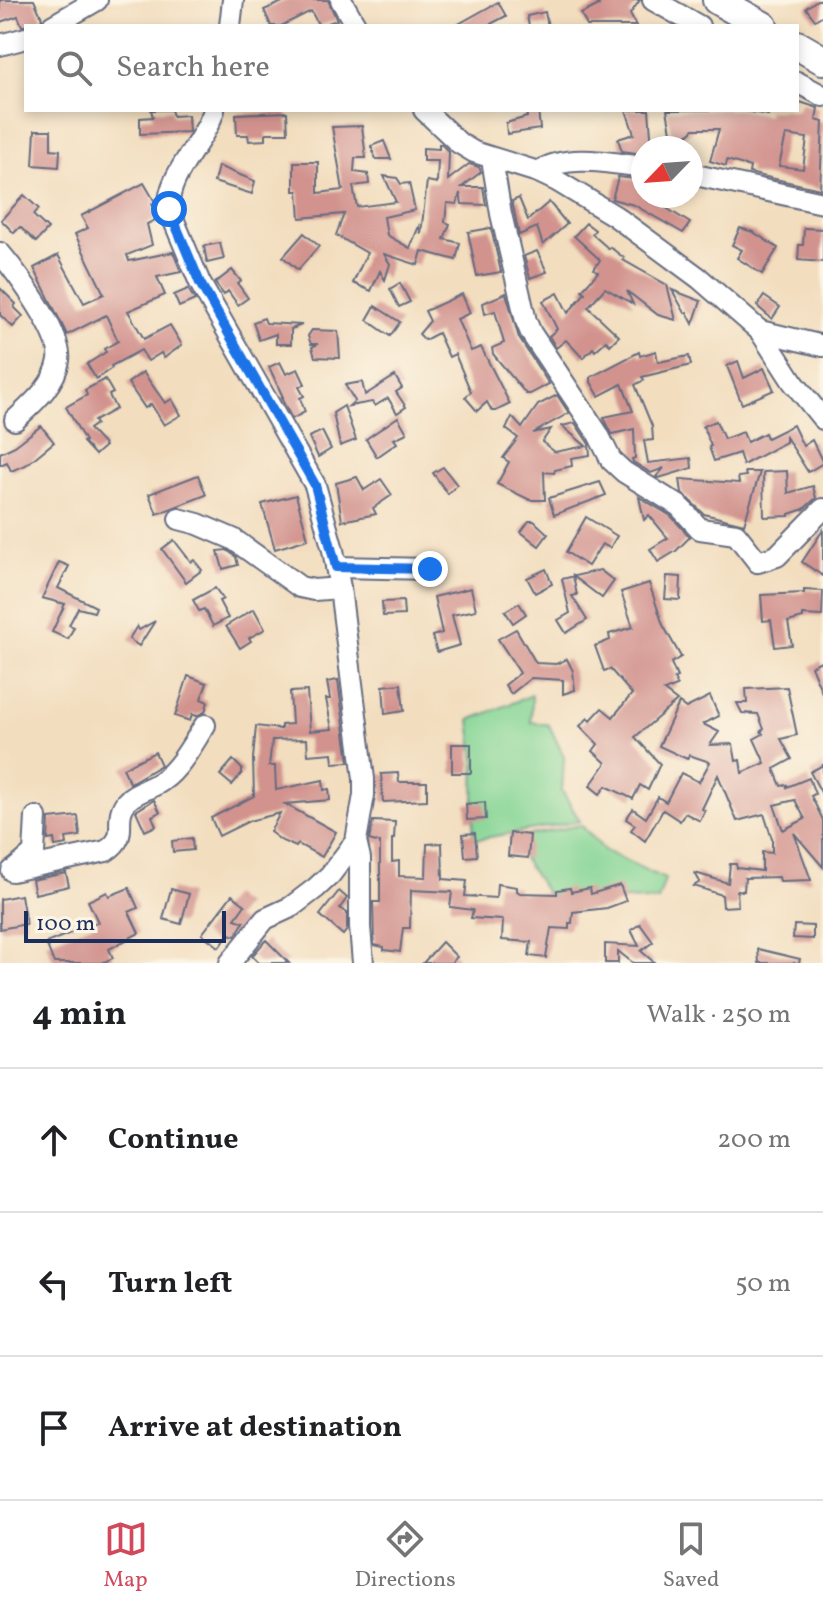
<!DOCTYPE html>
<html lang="en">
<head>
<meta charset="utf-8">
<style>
  :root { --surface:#fff; --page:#f2f2f2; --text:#202124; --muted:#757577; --line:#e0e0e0; --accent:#d1495b }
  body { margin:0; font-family:Vollkorn,serif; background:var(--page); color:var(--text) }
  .compass { position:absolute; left:631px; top:136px; width:72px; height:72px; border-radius:50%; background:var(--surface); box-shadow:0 4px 12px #0003; rotate:245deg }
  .scale { position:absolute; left:24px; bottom:20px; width:202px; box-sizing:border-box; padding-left:8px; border:4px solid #1b2f5e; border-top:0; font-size:22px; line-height:28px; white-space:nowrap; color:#1b2f5e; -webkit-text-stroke:6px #fcf5e5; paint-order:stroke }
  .stop { position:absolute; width:24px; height:24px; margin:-18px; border:6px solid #1a73e8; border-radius:50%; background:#fff }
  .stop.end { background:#1a73e8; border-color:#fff; box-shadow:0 2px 8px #0008 }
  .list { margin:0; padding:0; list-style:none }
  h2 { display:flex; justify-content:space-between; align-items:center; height:104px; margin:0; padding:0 32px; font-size:34px }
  h2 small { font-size:26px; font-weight:400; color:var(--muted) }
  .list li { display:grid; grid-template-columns:52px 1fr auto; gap:24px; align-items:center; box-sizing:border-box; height:144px; padding:0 32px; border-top:2px solid var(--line) }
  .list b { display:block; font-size:30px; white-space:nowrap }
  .list em { font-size:26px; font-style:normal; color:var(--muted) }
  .icon { flex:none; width:44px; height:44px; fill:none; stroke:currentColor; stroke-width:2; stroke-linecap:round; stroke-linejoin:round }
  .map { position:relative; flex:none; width:823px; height:963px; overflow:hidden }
  .search { position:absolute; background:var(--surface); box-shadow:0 4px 12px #0003; left:24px; right:24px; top:24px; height:88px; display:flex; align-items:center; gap:20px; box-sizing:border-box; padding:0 28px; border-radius:0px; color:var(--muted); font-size:30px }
  .sheet { height:536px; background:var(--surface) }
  nav { display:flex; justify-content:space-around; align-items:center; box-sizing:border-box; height:112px; border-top:2px solid var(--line); background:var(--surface); font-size:22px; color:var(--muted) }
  nav a { display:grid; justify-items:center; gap:4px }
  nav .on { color:var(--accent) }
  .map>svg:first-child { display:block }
  .green { fill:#85d595; stroke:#50827a; stroke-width:2 }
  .building { fill:#d2938e; fill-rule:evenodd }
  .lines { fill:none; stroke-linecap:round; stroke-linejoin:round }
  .minor-casing { stroke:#666c80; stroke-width:24 }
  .highway-casing { stroke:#666c80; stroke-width:32 }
  .minor { stroke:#fff; stroke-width:20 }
  .highway { stroke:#fff; stroke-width:28 }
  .route { stroke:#1a73e8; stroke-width:10 }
</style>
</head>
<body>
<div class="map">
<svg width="823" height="963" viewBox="0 0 823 963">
  <rect width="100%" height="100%" fill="#fcf5e5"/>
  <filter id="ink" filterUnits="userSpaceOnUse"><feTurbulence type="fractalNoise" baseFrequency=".0125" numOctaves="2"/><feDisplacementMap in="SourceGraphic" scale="16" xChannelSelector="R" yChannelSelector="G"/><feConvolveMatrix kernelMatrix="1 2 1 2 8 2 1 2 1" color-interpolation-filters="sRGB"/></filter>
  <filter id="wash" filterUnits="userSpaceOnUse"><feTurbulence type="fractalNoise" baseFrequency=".006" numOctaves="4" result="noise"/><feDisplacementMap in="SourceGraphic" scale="32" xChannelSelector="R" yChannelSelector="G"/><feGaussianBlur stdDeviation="1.8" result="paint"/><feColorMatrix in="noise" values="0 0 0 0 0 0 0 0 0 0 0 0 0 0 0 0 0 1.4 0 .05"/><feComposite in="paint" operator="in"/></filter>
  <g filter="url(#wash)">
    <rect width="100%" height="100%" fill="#f2ddbe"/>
    <!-- green -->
    <g class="green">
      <path d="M532,695L531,722L549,725L564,757L562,791L580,821L473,840L475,759L470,720Z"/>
      <path d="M581,825L605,851L665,879L658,901L547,894L510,839Z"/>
    </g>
    <g id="blocks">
      <!-- building -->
      <g class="building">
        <path d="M0,0H34L42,18L39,24L22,26L18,16L0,22Z"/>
        <path d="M287,0H328L337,20L319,26L311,11L281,26H271L264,10Z"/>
        <path d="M593,0H640L630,14L636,26H587L581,14L599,5Z"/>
        <path d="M817,0H823V15L815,20L806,8Z"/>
        <path d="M498,2L506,16L487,26H455Z"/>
        <path d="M545,12L548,26H529L527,16Z"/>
        <path d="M800,102L818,108L816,120L823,122L820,189L749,173L750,167L727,160L726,166L710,161L719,129H694L683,139L685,148H674L667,110H740L768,115L767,110H798ZM786,135L807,138L803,169L779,166Z"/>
        <path d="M151,110H171L173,116L188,115L189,132L140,134V118L153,117Z"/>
        <path d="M526,110H538L540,129L507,134L506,123L527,117Z"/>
        <path d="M626,110H649L652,148H643V154L622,151L618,139L634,134Z"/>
        <path d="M287,112L288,133H266V140L249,141L248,135H237L236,114Z"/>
        <path d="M362,126L366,158H355L354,172L368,174L369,184L353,186L357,207L396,202L384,176L397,178L401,184L409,183L415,210L384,217L387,235L410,248L419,226L421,234L427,181L437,183L438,161H423V148L439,149V144H441L449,152L448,180L469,164L479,167L481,172L462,187H483L486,205L462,204L460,193L457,204L447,203L445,222L450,224L444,239L460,243L456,260L422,251L418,265L384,254L390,264L385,280L380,271L371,291L353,283L367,253L336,235L344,214L300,218L298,191H294V162H318V193L343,190L332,127Z"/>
        <path d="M35,130H51V149L60,150L59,167L33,165Z"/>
        <path d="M384,141L391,159H376L371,146Z"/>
        <path d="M218,166L255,181L252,194L214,182Z"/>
        <path d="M618,177L643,180V196H652V199L690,223L683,233L634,205L612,199Z"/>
        <path d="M144,183L155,202L152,204L159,218L147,224L152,245L127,255L129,261L173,252L181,272L157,277L165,295L128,311L144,339L170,325L182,345L164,358L161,353L148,361L141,350L111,366L112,368L96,379L87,364L106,352L104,349L118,341L106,315L67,335L34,268L58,255L84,303L104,294L75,234L88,228L81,216Z"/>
        <path d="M24,195L39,209L33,215L48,229L36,242L20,227L14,233L1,220Z"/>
        <path d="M519,198L528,220L549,202L567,224L543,245L537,227L519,235L512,201Z"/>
        <path d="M586,223L595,230L592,234L609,249L610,247L624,258L623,260L667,285L676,320L658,315L627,291L633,304L605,288L588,307L619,336L610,345L606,341L595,351L593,348L583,358L566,340L556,348L549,336L557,329L543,301L558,293L568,313L585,293L582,290L598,272L594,269L600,260L574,236Z"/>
        <path d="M491,228L501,272L477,276L468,232Z"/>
        <path d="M740,228L753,232L778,248L762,274L737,258L742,250L732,245Z"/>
        <path d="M804,228L823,229V262L798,260L799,245H803Z"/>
        <path d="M304,233L319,246L298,270L283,257Z"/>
        <path d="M220,243L224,259L207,263L204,246Z"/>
        <path d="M537,251L547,272L530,278L524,256Z"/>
        <path d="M232,270L241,281L238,284L248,298L238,305L228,291L224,295L215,283Z"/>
        <path d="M400,283L410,302L399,307L390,289Z"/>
        <path d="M0,288L16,304L14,307L23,316L13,327L0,315Z"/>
        <path d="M188,289L195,300L179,307L174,295Z"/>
        <path d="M672,290L701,301L693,324L687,312L685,313Z"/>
        <path d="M506,293L519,338L549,384L530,394H526L493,354L492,348L504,343L495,311L485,314L483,303Z"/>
        <path d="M462,294L470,313L457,319L471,351L481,347L510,404L496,411H492L487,402L477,411L465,397L471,392L455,354L449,357L438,333L425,340L419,334L430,321L425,311Z"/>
        <path d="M764,296L780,307L772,319L757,306Z"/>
        <path d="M375,306L400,322L390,336L367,320Z"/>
        <path d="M264,318L266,323L302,325L291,329V344H276V334L259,340L253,322Z"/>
        <path d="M312,330L338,331L340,358L315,357L312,347L318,344H311L308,336Z"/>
        <path d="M656,351L658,362L689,356L691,365L642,377L644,380L635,385L652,426L653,440L644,441L648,463L691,458L692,468L659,478L656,477L664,468L651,473L633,462L632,459L635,458L634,429L612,434L606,422L604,417L633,411L622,384L599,396L591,382V377L639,352L640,356Z"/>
        <path d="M738,361L744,378L764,368L774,390L742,404L727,366Z"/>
        <path d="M280,362L286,374L298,369L305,384L299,387L304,396L300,398L305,412L292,419L281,398L283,397L269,367Z"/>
        <path d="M143,372L165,403L172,399L181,415L164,425L151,404L145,408L128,383Z"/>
        <path d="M395,376L402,388L396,392L406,407L397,413L388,398L375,406L372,402L349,406L355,401L345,385L362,382L365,395Z"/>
        <path d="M105,379L113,393L109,395L116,409L94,421L96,424L89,429L105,446L95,455L83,442L85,441L66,407L87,395L85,390Z"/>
        <path d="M557,395L569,413L533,433L551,429L542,442L555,452L586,446L562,426L575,423L589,444L590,455L571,458L572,466L555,470L554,473L544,472L545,500H530L497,484L509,462L503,458L518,438L506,429L512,417L522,428L538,405Z"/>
        <path d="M344,406L356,440L340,446L333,413Z"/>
        <path d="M398,417L407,433L394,439L397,443L377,457L366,439Z"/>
        <path d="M716,421L724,439L743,432L747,442L765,433L767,438L793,425L803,446L812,440L823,463L808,472L786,437V442L743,465L739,453L714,461L709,447L711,446L703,426Z"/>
        <path d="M41,426L54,442L26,465L11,471L7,462L0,465V453L15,446Z"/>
        <path d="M322,431L331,449L318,457L309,437Z"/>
        <path d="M443,467L457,485L448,494L433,473Z"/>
        <path d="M787,471L788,493L813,486L816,498L804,509L789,514V516L764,517L763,472Z"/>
        <path d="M745,472H760L744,524L704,514L682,493L680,479L739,483L738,477L746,476Z"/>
        <path d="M198,475L206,495L157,514L149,494Z"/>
        <path d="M357,477L364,490L381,479L392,495L373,508L376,514L342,521L336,483Z"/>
        <path d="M600,482L606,495L554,515L549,498Z"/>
        <path d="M296,495L308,539L275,549L262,504Z"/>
        <path d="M639,497L671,516L690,537L676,551L658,562L650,549L668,538L649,515L644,520Z"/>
        <path d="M586,517L617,536L610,548L602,544L588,566L566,552Z"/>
        <path d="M529,521H534L548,534L539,546L521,532Z"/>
        <path d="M823,530V576L802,562Z"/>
        <path d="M174,540L191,562L194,560L202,570L186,582L162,549Z"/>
        <path d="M227,550L236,557L238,565L223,569L218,551Z"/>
        <path d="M59,562L69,566L58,588L96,607L94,612L78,608L69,625L74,627L68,639L52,632L65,604L42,598Z"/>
        <path d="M546,569L552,584L535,593L527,578Z"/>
        <path d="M600,570L614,581L602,598L573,576L577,595L572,596L587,620L566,633L558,620L570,613L562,579Z"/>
        <path d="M667,576L681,577L680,600L665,599Z"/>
        <path d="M649,583L663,625L681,657L671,663L677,677L674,678L677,686L664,691L677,701L635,737L660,764L648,790L640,785L633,799L606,786L600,794L590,786L606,763L593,751L598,744L580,726L588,718L590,721L602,708L613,717L632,694L610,669L604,671L595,646L610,640L609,634L633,627L621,592Z"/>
        <path d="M215,588L223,599L219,601L228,618L213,626L204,609L199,611L193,600Z"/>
        <path d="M471,588L476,610L452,615L460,645L437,652L432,636L442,633L434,597Z"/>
        <path d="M804,590L823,591L822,616L803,615V618L788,622L792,645L775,647L771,620L763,621L761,595L804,593Z"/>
        <path d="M403,601L404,615L383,616L382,602Z"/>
        <path d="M519,603L526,614L513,623L505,611Z"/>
        <path d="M254,609L265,629L249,638L251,641L240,648L226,626Z"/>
        <path d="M155,621L139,646L129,639L137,626L139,630Z"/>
        <path d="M516,629L536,663L556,664L567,659L573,671L575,690L563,694V680L531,678L511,694L505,685L520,673L498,639Z"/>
        <path d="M821,661L823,667V695L811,666Z"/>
        <path d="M188,676L207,683L201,699L208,702L205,712L196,716L192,714L190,721L175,716Z"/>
        <path d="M338,680L349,762L333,763L332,753L308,755L307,739L272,740L269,766H275L276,790L323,780L324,790L329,789L330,800L285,804L336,832L322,857L298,844L296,847L282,841L270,832L280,813L249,821L219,836L211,818L254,796L253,759L256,726L281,729V725L292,724L290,692L307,691L310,731L332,729L326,699H330L327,682Z"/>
        <path d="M401,684L404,711L385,714L383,686Z"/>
        <path d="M787,687L797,735L781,739L792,759L774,769L781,786L787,785V787L809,778L815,794L811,796L823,820V867L794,833L811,880L780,881L779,877L745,878L744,891L737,890L738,906L723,907L722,895L694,886L700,882L695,873L728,883L730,864H736L737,868L762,871V852L772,853V839L764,814L737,821L718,775L702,809L705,811L700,821L685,813L680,821L663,810L645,841L631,830L635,825L626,819L633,809L646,818L658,797L666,802L681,773L699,782L710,762L689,755L687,759L659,746L679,703L686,708L710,696L719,716L703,724L719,732L710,745L733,744L736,761L740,760L742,773L765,763L754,739L763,734L761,731L764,729L758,714L742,713L737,703H747L746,689ZM795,800L805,819L783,830L774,805Z"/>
        <rect x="452" y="744" width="19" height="29"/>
        <path d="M155,752L161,765L130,783L123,768Z"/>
        <path d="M233,760L242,769V773L232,785L220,775Z"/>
        <path d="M823,765V796L810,772Z"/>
        <path d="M398,773L399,782H427V800L383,802L381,774Z"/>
        <path d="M154,800L160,812L152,816L156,826L145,831L136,811Z"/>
        <path d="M485,802L486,819L467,820L466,804Z"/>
        <path d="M78,816L80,836L66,838L67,844L55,846L54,839L48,840L49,819Z"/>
        <path d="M373,821L395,822L394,839H392V862L399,861V876L426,877L427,844L442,843L443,879L467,881L465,896L496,898L497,884L517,887V891L520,893L557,894V890L570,888L571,892L590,888L591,894L620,885L626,901L607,908L573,912L572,923H569V929L551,928L546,958L529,956L531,942L502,940L503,920L471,918L473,910L450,907L452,892L411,890L410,928H403L400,952L384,950V947L374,945L373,902H380V843L369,840Z"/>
        <path d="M475,833L477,856L465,857L463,834Z"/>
        <path d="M510,833L530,835L528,858L508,856Z"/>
        <path d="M192,838L193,850L173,852L172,841Z"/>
        <path d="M66,873L69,886L35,894L32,880Z"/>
        <path d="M129,888L138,908L129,912L139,933L109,949L113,958L102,963H54L46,943L98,922L88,901L107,892L109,896Z"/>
        <path d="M171,889L189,894L181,924L163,919Z"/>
        <path d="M339,891L347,898L340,908L347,913V930L343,935L320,915Z"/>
        <path d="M21,895L26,924L0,929V899Z"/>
        <path d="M232,895L245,905L235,919L244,922L235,936L229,934L219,947L202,934Z"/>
        <path d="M640,924L653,942L641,951L655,963H633L618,951V963H605V944L639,946L631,930Z"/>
        <path d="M794,925L813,926V939L793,938Z"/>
        <path d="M266,940L289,963H259L252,956Z"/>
        <path d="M442,942L457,957L451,963H423Z"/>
        <path d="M758,949L800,959L799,963H759Z"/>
      </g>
    </g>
  </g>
  <g filter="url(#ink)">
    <use href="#blocks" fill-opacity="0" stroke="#666c80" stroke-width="2"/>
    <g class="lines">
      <!-- minor casing -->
      <g class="minor-casing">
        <g id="minor">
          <path d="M341,0L356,26"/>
          <path d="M653,0L699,26"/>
          <path d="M52,26L97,0"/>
          <path d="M230,26L233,0"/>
          <path d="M0,45L26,38"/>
          <path d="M797,82L823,96"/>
          <path d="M214,110C204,144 166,175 169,209L200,283L315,485L333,550L340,588L364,779V795L356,841L360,858V927L363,963"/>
          <path d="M424,110L459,143L474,152L538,172L557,181L615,216L699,278L760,331L793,382L823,419"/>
          <path d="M492,159L501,214L526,321L531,333L598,434L611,460L624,472L679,506L700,529L736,534L758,562L777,556L823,509"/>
          <path d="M538,172C566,153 611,163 643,167"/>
          <path d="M691,174L823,203"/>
          <path d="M0,253C17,273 63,335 59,360C55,385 32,404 15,420"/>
          <path d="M760,331L823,346"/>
          <path d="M179,519L198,524L233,539L300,587L314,590L340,588"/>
          <path d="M336,567L430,569"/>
          <path d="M14,870L34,853L36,817"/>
          <path d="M12,871L106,851C131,835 112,821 126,802C135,791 152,789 163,780C181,767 193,743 205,725"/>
          <path d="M230,963L265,919L291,907L316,888L330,875L356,841"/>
        </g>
      </g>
      <!-- highway casing -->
      <g class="highway-casing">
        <g id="highway">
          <path d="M717,0L763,26"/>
          <path d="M797,45L823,60"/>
        </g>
      </g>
      <!-- minor -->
      <use href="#minor" class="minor"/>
      <!-- highway -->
      <use href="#highway" class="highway"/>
    </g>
  </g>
  <g class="lines" filter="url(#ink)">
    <!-- route -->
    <path class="route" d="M169,209L200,283L315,485L336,567L430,569"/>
  </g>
</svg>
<svg class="compass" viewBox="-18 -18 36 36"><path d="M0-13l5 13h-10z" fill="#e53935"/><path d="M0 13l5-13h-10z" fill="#757577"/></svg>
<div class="scale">100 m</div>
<div class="stop" style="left:169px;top:209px"></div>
<div class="stop end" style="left:430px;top:569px"></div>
<div class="search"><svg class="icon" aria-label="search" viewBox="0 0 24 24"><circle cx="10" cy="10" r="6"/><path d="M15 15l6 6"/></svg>Search here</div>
</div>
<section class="sheet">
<h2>4 min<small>Walk · 250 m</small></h2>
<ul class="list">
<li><svg class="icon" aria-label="ahead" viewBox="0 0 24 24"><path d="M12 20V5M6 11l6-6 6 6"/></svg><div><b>Continue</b></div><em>200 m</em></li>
<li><svg class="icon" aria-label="left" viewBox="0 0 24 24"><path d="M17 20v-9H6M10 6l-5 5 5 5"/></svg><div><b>Turn left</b></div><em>50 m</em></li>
<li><svg class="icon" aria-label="arrive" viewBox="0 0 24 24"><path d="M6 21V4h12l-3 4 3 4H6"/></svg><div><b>Arrive at destination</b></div></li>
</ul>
</section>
<nav>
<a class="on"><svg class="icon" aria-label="map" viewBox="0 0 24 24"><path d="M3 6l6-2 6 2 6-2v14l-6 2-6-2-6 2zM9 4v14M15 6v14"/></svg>Map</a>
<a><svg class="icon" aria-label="directions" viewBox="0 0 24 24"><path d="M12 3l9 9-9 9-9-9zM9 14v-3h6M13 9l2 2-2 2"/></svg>Directions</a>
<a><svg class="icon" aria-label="saved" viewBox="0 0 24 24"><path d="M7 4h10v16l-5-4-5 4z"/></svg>Saved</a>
</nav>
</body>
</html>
